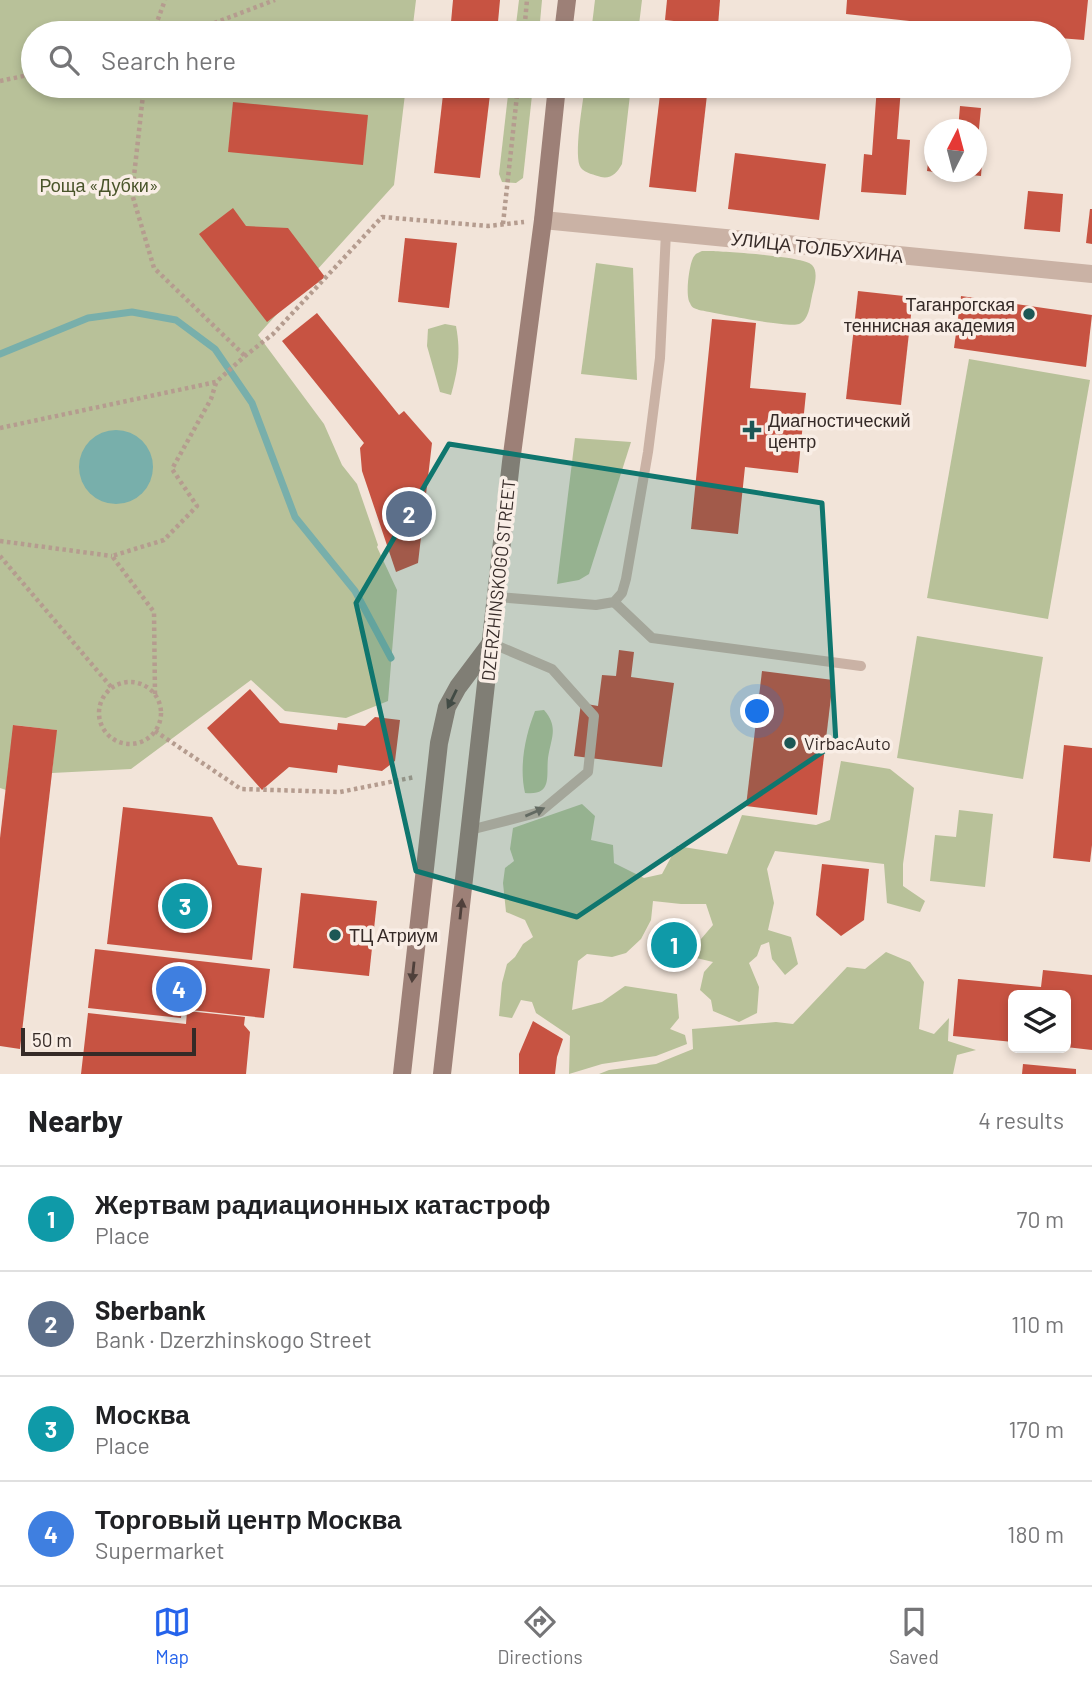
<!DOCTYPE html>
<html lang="en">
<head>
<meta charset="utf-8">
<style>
  :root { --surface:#fff; --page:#f2f2f2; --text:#202124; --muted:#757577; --line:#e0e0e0; --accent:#2563eb }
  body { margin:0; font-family:Barlow,sans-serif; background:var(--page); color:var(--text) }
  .controls { position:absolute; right:21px; bottom:21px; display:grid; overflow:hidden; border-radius:10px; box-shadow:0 4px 10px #0003 }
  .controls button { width:63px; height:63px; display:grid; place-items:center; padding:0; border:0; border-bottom:2px solid var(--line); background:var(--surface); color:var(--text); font:35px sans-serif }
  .compass { position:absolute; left:924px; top:119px; width:63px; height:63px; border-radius:50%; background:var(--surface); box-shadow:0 4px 10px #0003; rotate:6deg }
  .scale { position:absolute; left:21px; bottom:18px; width:175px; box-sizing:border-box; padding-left:7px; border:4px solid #352a27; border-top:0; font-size:19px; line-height:24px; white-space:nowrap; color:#352a27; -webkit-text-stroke:5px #f9eee6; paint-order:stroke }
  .you { position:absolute; left:758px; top:712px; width:24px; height:24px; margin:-18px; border:5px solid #fff; border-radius:50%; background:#1a73e8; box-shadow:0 0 0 10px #1a73e833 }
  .badge { display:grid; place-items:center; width:46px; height:46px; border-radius:50%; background:var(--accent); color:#fff; font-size:23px; font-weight:700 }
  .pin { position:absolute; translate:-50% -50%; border:4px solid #fff; box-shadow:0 2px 7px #0006 }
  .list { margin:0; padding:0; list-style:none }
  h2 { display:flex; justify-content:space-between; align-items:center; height:91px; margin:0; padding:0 28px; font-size:30px }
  h2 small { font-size:23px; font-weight:400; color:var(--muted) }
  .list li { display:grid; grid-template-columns:46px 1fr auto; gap:21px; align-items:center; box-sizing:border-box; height:105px; padding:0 28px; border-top:2px solid var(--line) }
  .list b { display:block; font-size:26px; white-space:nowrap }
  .list p { margin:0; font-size:23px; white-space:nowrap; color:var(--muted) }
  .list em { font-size:23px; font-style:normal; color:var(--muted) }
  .icon { flex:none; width:38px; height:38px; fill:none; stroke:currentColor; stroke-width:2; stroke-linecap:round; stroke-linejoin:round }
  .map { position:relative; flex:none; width:1092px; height:1074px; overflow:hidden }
  .search { position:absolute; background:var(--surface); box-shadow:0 4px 10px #0003; left:21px; right:21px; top:21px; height:77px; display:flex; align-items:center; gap:18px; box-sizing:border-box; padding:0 24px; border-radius:38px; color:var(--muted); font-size:26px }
  .sheet { height:511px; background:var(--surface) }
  nav { display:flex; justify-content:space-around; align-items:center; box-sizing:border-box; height:98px; border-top:2px solid var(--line); background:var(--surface); font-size:19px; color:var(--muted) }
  nav a { display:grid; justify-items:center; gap:4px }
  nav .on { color:var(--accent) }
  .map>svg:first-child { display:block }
  .green { fill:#b8c199 }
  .water { fill:#78afab }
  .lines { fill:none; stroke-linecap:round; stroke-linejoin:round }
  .stream { stroke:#78afab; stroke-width:7 }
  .building { fill:#c75342 }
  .path { stroke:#b59c8f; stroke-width:4.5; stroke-dasharray:3.5 3.5; stroke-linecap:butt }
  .lane { stroke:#cab2a5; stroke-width:10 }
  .street { stroke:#cab2a5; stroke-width:18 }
  .secondary { stroke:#9d8077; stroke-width:18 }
  .oneway { fill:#4f403b }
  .oneway2 { fill:#786760 }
  .marked { fill:#0f766e; fill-opacity:0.2; stroke:#0f766e; stroke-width:5; stroke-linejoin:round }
  .poi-dot { fill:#1c5755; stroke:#f9eee6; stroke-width:2.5 }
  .labels { text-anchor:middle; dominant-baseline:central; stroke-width:7; stroke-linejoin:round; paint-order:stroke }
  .park-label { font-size:18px; fill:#49542a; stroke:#f9eee6 }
  .street-label { font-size:18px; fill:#352a27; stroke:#f9eee6 }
  .poi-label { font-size:18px; fill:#352a27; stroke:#f9eee6; text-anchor:start }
</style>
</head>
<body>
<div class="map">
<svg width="1092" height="1074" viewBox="0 0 1092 1074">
  <rect width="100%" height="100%" fill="#f2e4d9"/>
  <!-- green -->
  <g class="green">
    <path d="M0,0H416L412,33H33V86H406L394,185L258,335L324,424L342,465L357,484L378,545L377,547L397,590L388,701L346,718L285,711L251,680L131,769L52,773L56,730L14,725L6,790L0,788Z"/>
    <path d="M519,0H542L539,33H515Z"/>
    <path d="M595,0H642L638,33H591Z"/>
    <path d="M509,86H533L523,178L516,183L502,182L499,174Z"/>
    <path d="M585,86H631L622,164C617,173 611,179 601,177C595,175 585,173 581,168C573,158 583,101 585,86Z"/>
    <path d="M702,251H712C728,252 804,256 812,265C819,272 814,287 812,296C810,305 809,320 799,324C788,328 715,313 699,310C694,308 692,308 690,303C685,296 689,266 693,258C696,253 696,254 702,251Z"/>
    <path d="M596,263L633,268L637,380L581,374Z"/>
    <path d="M445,324L456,326C461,353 458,369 451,395L440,392L427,346L428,329Z"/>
    <path d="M969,359L1090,380L1048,619L927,598Z"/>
    <path d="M575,438L631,442L589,574L579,580L557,584Z"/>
    <path d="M917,636L1043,657L1023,779L897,758Z"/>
    <path d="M544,710C559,727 551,738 548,758C546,776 553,796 525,793C519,767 525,736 535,711Z"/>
    <path d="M841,761L890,769L914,788L903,864V886L925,901L920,912L887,903L884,864L775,851L767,869L774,903L768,930L791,937L798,964L785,975L772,959L769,942L761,945L757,956L749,963L759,987L757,1013L739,1022L713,1011L711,1000L700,990L704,972L713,962L688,956L691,946L701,939L713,925L706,904H681L653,901L651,920L641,939L626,953L612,957L587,954L578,961L572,1010L602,1002L625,986L677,994L679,1018L670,1029L685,1035L687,1044L656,1056L602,1064L569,1074L570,1036L536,1013L532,1002L521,1000L512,1018L499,1016L502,983L507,964L515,957L523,944L533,937L525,920L506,912L503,883L505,868L514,861L510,849L513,828L582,804L595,816L591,840L613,845L614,863L644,878L662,874L677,846L727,854L742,815L816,825L830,820Z"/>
    <path d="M959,810L993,814L985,887L930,881L935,835L956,837Z"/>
    <path d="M886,952L910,962L924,982L919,1029L934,1034L949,1018L948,1041L976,1050L957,1055L953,1074H599L609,1070L656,1064L693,1049L692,1029L776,1022L793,1024L847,967L865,969Z"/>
  </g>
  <!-- water -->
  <circle class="water" cx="116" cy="467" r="37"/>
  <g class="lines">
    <!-- stream -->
    <path class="stream" d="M0,354L88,318L132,312L176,320L215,349L252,403L295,517L355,591L391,658"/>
  </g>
  <!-- building -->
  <g class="building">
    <path d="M453,0H500L497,33H450Z"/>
    <path d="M667,0H720L718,26L665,20Z"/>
    <path d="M847,0H1088L1084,40L1059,38V33H1019L846,14Z"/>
    <path d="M444,86H491L480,178L434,173Z"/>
    <path d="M661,86H708L696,192L649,187Z"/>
    <path d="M877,86L901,88L897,139L910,140L906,195L861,192L864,154L872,155Z"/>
    <path d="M233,102L368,115L363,165L228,152Z"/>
    <path d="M960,106L981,108L978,139H976V130H958Z"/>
    <path d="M931,137H934V172L927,171Z"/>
    <path d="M976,149L983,150L981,176L950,173V172H976Z"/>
    <path d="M735,153L826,164L819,220L728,209Z"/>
    <path d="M1028,191L1063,194L1060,232L1024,229Z"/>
    <path d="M233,208L246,226L288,228L325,277L267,322L199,234Z"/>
    <path d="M1090,209H1092V244L1086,243Z"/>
    <path d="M405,238L457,243L449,308L398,302Z"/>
    <path d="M858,291L913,297L901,405L846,399Z"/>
    <path d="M961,296L1092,315L1086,367L954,348Z"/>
    <path d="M317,313L399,415L404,411L432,443L418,563L396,572L362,471L360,448L364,443L282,341Z"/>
    <path d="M712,319L756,323L750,388L806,393L798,473L745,467L738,534L691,529Z"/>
    <path d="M619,650L634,652L631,677L674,683L662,767L574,756L581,703L598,706L602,675L616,676Z"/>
    <path d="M762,671L833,680L817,815L746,806Z"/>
    <path d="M250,689L280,723L337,730L338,723L365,726L375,717L400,720L395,761L382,771L338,765L337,773L289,767L262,790L207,728Z"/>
    <path d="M13,725L57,730L20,1049L0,1046V838Z"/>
    <path d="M1064,745L1092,748V845L1090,862L1053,858Z"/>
    <path d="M123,807L212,817L238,865L262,868L252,960L107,944Z"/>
    <path d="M822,864L869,869L864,920L841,936L816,915Z"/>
    <path d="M301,893L377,901L369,976L293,968Z"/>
    <path d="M95,949L270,969L264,1018L182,1009L181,1018L88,1008Z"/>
    <path d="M1043,970L1092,975V1050L1066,1047V995H1013V1042L953,1036L958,979L1041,987Z"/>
    <path d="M187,1011L245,1017L244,1025L250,1032L246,1074H81L88,1013L186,1024Z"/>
    <path d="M533,1021L563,1039L557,1057L555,1074H519V1054Z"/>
    <path d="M1023,1064L1076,1069V1074H1022Z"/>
  </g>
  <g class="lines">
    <!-- path -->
    <g class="path">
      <path d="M153,33L165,0"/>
      <path d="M188,33L275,0"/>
      <path d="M524,33L527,0"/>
      <path d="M0,81L33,74"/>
      <path d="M144,86L132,194L154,268L245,356"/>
      <path d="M503,224L518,86"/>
      <path d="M0,428L216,382L245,356L273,334L382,217L488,226L524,222"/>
      <path d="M0,541L112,556"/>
      <path d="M0,556L112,688"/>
      <circle cx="130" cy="713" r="31"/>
      <path d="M155,694L154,612L112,556L164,540L197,506L172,469L211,399L216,383"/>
      <path d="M155,731L241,789L340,792L415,777"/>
    </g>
    <!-- lane -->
    <g class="lane">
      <path d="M497,597L596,605L614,602L622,593L626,579L648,452L660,358L666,232"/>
      <path d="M614,602L652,638L861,666"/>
      <path d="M470,830L540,812L588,772L594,716L552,669L491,643"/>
    </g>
    <!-- street -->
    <path class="street" d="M543,220L1092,274"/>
    <!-- secondary -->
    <g class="secondary">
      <path d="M563,33L567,0"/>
      <path d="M402,1074L439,743L447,707L458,687L491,643"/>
      <path d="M442,1074L511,462L543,220L557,86"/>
    </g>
  </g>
  <!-- one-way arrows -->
  <defs><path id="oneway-solid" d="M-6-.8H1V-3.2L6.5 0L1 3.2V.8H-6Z" transform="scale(1.75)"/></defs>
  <g class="oneway">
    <use href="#oneway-solid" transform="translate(452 699) rotate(116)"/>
    <use href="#oneway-solid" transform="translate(461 909) rotate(-84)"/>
    <use href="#oneway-solid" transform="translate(413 972) rotate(96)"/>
  </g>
  <use class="oneway2" href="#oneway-solid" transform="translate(535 812) rotate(-23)"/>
  <!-- marked area -->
  <path class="marked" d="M449,444L822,503L836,743L577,917L416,871L356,603Z"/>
  <!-- markers -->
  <g class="poi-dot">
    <circle cx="1029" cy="314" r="7"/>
    <path d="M748.5 419.5h7v7h7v7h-7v7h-7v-7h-7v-7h7z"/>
    <circle cx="790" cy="743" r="7"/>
    <circle cx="335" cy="935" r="7"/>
  </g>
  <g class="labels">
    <!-- park labels -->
    <g class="park-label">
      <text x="99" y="185">Роща «Дубки»</text>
    </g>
    <!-- street labels -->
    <g class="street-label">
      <text transform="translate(817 247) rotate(6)">УЛИЦА ТОЛБУХИНА</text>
      <text transform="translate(498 580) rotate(-84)">DZERZHINSKOGO STREET</text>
    </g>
    <!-- poi labels -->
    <g class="poi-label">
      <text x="1015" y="304" text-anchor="end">Таганрогская<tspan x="1015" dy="21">теннисная академия</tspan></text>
      <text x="768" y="420">Диагностический<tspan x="768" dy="21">центр</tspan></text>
      <text x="804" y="743">VirbacAuto</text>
      <text x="349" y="935">ТЦ Атриум</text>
    </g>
  </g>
</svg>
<div class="controls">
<button><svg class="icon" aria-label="layers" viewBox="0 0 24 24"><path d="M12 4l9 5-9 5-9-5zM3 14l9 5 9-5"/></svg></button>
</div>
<svg class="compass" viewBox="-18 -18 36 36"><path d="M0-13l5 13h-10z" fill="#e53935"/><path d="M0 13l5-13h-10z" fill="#757577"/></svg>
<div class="scale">50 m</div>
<div class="you"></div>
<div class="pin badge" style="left:674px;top:945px;background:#0f9aa8">1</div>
<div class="pin badge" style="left:409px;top:514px;background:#5c6f8a">2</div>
<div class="pin badge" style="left:185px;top:906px;background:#0f9aa8">3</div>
<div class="pin badge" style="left:179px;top:989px;background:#3f7fe0">4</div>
<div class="search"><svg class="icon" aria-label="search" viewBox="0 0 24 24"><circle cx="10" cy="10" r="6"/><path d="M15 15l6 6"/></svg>Search here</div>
</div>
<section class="sheet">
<h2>Nearby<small>4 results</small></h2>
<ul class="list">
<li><span class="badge" style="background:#0f9aa8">1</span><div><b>Жертвам радиационных катастроф</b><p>Place</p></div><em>70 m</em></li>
<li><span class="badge" style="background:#5c6f8a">2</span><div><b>Sberbank</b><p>Bank · Dzerzhinskogo Street</p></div><em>110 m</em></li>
<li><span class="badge" style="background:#0f9aa8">3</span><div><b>Москва</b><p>Place</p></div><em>170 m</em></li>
<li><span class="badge" style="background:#3f7fe0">4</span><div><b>Торговый центр Москва</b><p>Supermarket</p></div><em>180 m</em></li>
</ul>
</section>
<nav>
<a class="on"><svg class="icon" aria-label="map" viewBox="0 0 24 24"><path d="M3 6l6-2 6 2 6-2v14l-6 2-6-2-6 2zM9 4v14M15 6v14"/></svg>Map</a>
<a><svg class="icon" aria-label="directions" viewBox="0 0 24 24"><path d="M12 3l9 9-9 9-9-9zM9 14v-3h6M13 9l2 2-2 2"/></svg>Directions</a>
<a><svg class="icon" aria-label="saved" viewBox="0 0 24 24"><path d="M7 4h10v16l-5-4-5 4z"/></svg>Saved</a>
</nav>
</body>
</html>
